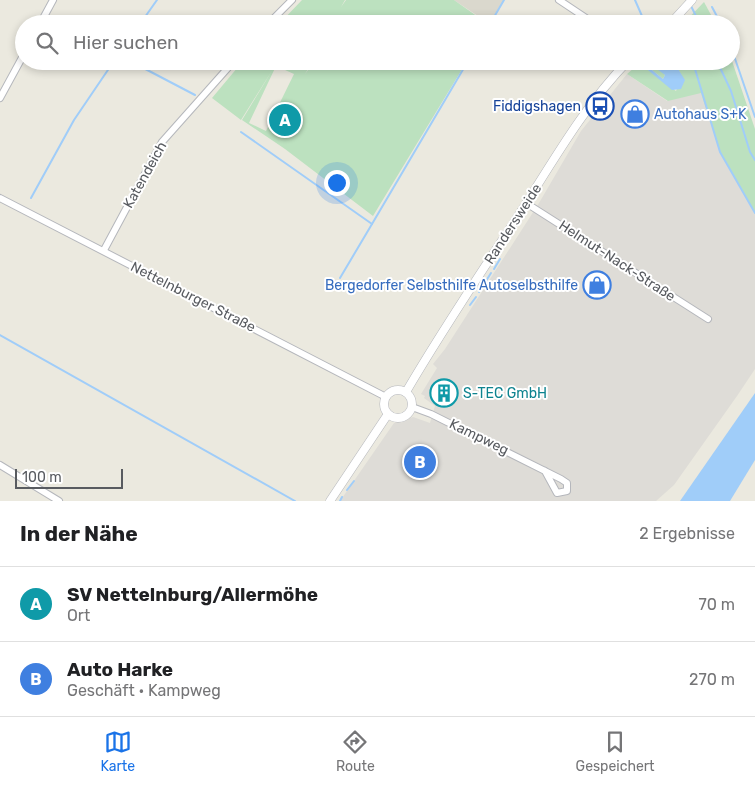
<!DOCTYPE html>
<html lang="de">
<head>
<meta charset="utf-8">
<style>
  :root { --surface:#fff; --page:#f6f6f6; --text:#202124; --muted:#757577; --line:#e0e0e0; --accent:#1a73e8 }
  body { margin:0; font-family:Rubik,sans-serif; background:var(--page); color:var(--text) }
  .scale { position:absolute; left:15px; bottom:12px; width:108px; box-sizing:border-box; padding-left:5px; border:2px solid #585b60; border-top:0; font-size:14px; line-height:18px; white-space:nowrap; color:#585b60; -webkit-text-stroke:4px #fff; paint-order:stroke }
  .you { position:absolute; left:336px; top:182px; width:18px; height:18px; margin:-12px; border:4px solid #fff; border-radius:50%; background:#1a73e8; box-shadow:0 0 0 8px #1a73e833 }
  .badge { display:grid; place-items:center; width:32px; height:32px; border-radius:50%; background:var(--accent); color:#fff; font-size:16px; font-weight:700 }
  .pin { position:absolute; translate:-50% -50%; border:2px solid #fff; box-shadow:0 1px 5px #0006 }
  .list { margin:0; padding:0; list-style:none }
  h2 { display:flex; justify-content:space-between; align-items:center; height:65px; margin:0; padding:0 20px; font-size:21px }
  h2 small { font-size:16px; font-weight:400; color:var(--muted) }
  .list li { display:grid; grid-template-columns:32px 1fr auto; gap:15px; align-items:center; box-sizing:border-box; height:75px; padding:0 20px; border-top:1px solid var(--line) }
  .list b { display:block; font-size:19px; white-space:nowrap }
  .list p { margin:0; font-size:16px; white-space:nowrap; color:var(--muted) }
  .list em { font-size:16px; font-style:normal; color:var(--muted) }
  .icon { flex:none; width:28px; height:28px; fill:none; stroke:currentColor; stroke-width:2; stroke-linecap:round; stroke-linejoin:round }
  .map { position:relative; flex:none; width:755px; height:501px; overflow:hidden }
  .search { position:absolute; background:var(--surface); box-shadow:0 2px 8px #0003; left:15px; right:15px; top:15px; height:55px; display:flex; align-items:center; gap:12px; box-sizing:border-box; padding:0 18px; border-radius:28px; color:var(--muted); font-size:19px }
  .sheet { height:215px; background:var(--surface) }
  nav { display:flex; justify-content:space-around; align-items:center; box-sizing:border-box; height:70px; border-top:1px solid var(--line); background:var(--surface); font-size:14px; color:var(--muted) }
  nav a { display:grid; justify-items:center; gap:2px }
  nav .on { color:var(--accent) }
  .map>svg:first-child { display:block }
  .industrial { fill:#dedcd7 }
  .education { fill:#dad8cd }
  .green { fill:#bce1bf; fill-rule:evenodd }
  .water { fill:#a0cdf9 }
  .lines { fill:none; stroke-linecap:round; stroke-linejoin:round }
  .stream { stroke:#a0cdf9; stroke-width:2 }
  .minor-casing { stroke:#b5b7bc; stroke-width:8 }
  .tertiary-casing { stroke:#b5b7bc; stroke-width:9 }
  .minor { stroke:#fff; stroke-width:6 }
  .tertiary { stroke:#fff; stroke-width:8 }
  .labels { text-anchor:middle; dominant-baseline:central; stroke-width:4; stroke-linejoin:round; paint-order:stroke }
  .transit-label { font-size:14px; fill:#164399; stroke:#fff; text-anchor:end }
  .shop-label { font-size:14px; fill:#366cbe; stroke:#fff; text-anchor:start }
  .street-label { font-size:14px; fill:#585b60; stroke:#fff }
  .culture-label { font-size:14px; fill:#0d838f; stroke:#fff; text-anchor:start }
</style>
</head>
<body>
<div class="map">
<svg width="755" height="501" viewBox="0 0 755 501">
  <rect width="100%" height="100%" fill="#ebe9df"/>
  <!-- industrial -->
  <path class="industrial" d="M627,74L667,101L701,92L720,152L755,213V369L737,396L674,485L656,501H340L394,423L413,417L430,423L435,406L424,398L425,396L421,394L437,368L433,364L445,349L539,203L581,131Z"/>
  <!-- education -->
  <path class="education" d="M454,0H504L490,24Z"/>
  <!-- green -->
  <g class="green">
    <path d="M302,0H345L341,7L346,0H454L488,24H333L334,16L332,24H279Z"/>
    <path d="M704,2L716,24H683Z"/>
    <path d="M731,58L755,129V213L720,152L701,93L668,101L627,74L642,61H655L665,75L663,79L646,65L643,66L676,91L682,76L673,61H731Z"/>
    <path d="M243,61H313L305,74L315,61H467L373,216L285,149L242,120L273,69L241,120L212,98ZM276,66L294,74L266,131L249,123Z"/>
  </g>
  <!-- water -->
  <g class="water">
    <path d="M655,61H673L685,80L681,89L672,90L643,66L646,65L663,79L665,75L657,69Z"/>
    <path d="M755,393V460L730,501H680Z"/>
  </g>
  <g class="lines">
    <!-- stream -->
    <g class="stream">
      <path d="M635,0L642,16"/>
      <path d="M691,6L700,24"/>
      <path d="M712,7L721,24"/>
      <path d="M140,24L157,0"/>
      <path d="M490,24L504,0"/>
      <path d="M731,47L755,117"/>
      <path d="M130,61L195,95"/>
      <path d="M717,61L731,91L750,152L755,160"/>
      <path d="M695,69L720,152L755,213"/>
      <path d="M241,132L372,224L340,278"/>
      <path d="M31,198L74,120L114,61"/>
      <path d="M372,224L468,61"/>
      <path d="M494,269L500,259"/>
      <path d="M479,292L491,273"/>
      <path d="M470,305L476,297"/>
      <path d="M0,335L295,501"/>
      <path d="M347,490L354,481"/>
      <path d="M340,501L342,497"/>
    </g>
    <!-- minor casing -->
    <g class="minor-casing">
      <g id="minor">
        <path d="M559,0L595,24"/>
        <path d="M40,24L53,0"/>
        <path d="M268,24L292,0"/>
        <path d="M0,98L24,54"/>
        <path d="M0,198L386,397"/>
        <path d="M526,203L708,319"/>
        <path d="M104,250L162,142L234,61"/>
        <path d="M412,407L431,414L561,479L567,483V491L557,493L545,471"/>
        <path d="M0,465L59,501"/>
      </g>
    </g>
    <!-- tertiary casing -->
    <g class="tertiary-casing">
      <g id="tertiary">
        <path d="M670,24L692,0"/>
        <circle cx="398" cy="404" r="14"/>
        <path d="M406,392C441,332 480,274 518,216C552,163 584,106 628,61"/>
        <path d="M330,501L388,414"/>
      </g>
    </g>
    <!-- minor -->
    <use href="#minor" class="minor"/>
    <!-- tertiary -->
    <use href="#tertiary" class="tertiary"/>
  </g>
  <!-- icons -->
  <defs>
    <g id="bus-ring" transform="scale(1.4375)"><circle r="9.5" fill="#fff" stroke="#1a4fb4" stroke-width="1.5"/><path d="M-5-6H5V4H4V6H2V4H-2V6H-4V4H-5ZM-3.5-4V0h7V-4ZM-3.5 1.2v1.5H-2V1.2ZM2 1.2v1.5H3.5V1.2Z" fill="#1a4fb4"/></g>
    <g id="shop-ring" transform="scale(1.4375)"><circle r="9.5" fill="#fff" stroke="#3f7fe0" stroke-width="1.5"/><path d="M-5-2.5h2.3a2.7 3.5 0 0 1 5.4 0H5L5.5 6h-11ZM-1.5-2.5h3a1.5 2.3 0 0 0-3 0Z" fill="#3f7fe0"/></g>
    <g id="building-ring" transform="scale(1.4375)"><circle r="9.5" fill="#fff" stroke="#0f9aa8" stroke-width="1.5"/><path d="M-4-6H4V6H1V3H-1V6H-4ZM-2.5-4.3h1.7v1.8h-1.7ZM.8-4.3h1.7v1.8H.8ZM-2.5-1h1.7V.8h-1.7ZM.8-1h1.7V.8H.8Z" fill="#0f9aa8"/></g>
  </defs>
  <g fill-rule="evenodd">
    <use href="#bus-ring" x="600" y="106"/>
    <use href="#shop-ring" x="635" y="114"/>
    <use href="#shop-ring" x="597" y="285"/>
    <use href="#building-ring" x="444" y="393"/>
  </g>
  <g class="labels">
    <!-- transit labels -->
    <g class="transit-label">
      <text x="581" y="106">Fiddigshagen</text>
    </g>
    <!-- shop labels -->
    <g class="shop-label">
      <text x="654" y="114">Autohaus S+K</text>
      <text x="578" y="285" text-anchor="end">Bergedorfer Selbsthilfe Autoselbsthilfe</text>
    </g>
    <!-- street labels -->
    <g class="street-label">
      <text transform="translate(145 175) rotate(-61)">Katendeich</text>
      <text transform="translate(513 224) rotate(-57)">Randersweide</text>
      <text transform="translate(617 261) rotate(33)">Helmut-Nack-Straße</text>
      <text transform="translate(193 297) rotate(27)">Nettelnburger Straße</text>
      <text transform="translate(479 437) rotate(26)">Kampweg</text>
    </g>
    <!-- culture labels -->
    <g class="culture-label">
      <text x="463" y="393">S-TEC GmbH</text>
    </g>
  </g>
</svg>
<div class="scale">100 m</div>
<div class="you"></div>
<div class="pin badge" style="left:285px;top:120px;background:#0f9aa8">A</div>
<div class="pin badge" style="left:420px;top:462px;background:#3f7fe0">B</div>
<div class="search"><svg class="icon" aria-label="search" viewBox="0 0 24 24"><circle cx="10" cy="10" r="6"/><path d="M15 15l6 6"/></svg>Hier suchen</div>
</div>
<section class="sheet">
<h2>In der Nähe<small>2 Ergebnisse</small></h2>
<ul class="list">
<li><span class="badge" style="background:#0f9aa8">A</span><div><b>SV Nettelnburg/Allermöhe</b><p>Ort</p></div><em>70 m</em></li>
<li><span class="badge" style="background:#3f7fe0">B</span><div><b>Auto Harke</b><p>Geschäft · Kampweg</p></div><em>270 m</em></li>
</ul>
</section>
<nav>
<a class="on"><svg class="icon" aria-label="map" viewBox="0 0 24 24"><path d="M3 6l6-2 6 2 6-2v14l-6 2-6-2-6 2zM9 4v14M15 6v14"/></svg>Karte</a>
<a><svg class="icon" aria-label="directions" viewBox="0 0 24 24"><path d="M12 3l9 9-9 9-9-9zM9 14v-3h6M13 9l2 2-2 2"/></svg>Route</a>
<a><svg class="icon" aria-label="saved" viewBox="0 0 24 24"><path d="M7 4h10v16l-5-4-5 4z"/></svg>Gespeichert</a>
</nav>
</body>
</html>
